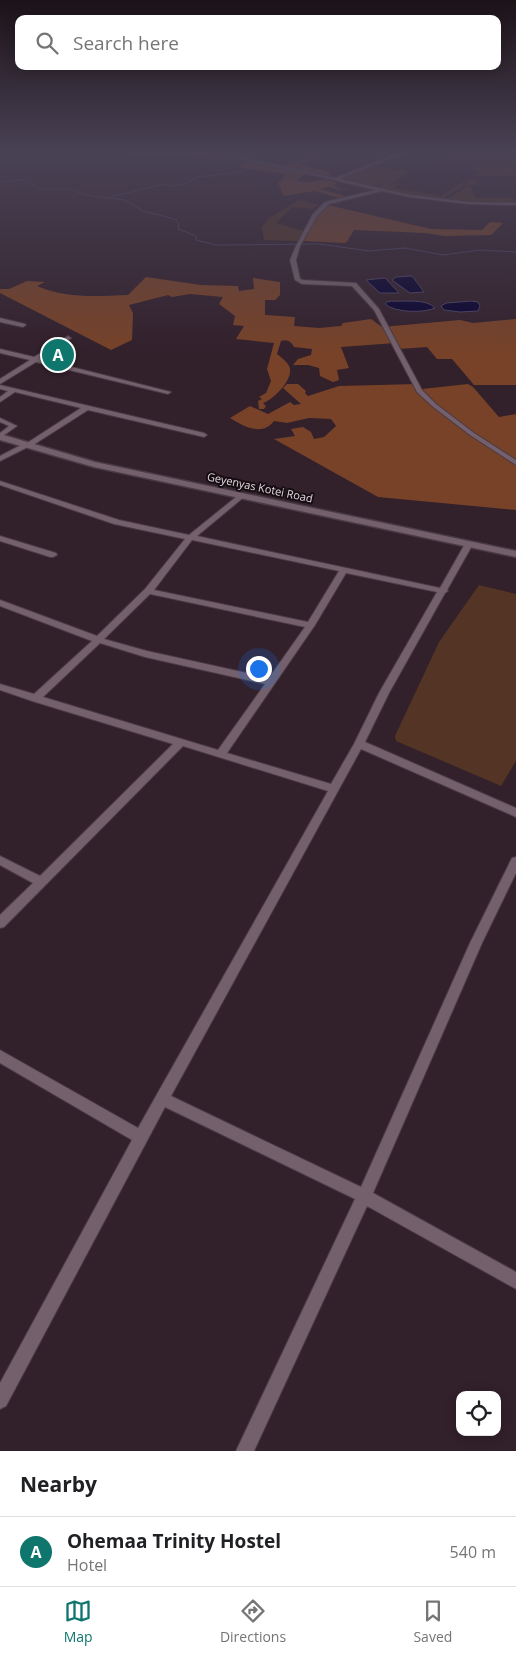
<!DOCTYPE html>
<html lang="en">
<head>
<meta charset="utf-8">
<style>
  :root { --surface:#fff; --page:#f6f6f6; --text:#202124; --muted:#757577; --line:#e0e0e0; --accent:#0f766e }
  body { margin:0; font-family:"Open Sans",sans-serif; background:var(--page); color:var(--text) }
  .controls { position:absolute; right:15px; bottom:15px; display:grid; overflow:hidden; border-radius:10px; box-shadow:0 2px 12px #0003 }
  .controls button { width:45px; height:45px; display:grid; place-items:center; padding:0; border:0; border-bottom:1px solid var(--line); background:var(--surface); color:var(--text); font:25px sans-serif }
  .you { position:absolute; left:258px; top:668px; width:18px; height:18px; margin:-12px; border:4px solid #fff; border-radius:50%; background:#1a73e8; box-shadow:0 0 0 8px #1a73e833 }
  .badge { display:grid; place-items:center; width:32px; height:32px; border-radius:50%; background:var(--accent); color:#fff; font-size:16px; font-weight:700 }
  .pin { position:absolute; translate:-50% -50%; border:2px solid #fff; box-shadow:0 1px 5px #0006 }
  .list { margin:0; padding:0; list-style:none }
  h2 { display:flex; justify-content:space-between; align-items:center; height:65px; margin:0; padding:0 20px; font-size:21px }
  h2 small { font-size:16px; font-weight:400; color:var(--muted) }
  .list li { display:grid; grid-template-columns:32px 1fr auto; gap:15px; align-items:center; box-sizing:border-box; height:70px; padding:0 20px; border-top:1px solid var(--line) }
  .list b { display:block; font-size:19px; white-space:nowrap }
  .list p { margin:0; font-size:16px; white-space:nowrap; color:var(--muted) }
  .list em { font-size:16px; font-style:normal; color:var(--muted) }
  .icon { flex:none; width:28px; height:28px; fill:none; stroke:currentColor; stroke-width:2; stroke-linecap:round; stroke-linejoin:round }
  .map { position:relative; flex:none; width:516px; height:1451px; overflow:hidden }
  .search { position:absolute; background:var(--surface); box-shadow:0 2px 12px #0003; left:15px; right:15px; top:15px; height:55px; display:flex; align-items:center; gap:12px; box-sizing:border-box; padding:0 18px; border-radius:10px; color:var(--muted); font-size:19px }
  .sheet { height:135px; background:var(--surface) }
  nav { display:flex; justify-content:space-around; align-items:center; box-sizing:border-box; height:70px; border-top:1px solid var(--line); background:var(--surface); font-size:14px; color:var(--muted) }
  nav a { display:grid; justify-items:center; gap:2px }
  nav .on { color:var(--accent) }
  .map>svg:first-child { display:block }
  .green { fill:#533425 }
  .forest { fill:#774228 }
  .water { fill:#09032f; stroke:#4a4364 }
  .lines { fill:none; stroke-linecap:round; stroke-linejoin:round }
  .stream { stroke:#4a4364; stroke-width:1 }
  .minor-casing { stroke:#493b44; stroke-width:2 }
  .tertiary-casing { stroke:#493b44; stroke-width:3 }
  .minor { fill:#74606c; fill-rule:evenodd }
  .tertiary { fill:#74606c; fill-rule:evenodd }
  .labels { text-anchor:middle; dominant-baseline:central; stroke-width:4; stroke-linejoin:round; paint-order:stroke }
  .far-street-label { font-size:11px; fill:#e3d7de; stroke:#150d11 }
</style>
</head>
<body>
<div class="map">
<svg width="516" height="1451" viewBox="0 0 516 1451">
  <rect width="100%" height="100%" fill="#32202b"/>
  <!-- green -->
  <g class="green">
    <path d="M418,151H516V162L512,165V169L516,170V176H475L472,175L482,172L473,170L475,169L471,168L478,166C465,161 450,169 439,163L450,160L445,158L452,156L439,152L427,154L432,157L427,158L423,154H406Z"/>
    <path d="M362,152L382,156C370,161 363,154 353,158L367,162L360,165L341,164L340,162L351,164L355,162L342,159Z"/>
    <path d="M377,166L410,172L391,183L394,184L401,182L393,188L441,196L463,182L467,185H463L442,200L376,189L387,182H385L369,187L340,180L367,168Z"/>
    <path d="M473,179L478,185H470L476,198H512L516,200V203L446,200L469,185L467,184Z"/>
    <path d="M299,200L319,205L313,209L292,207L276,223L304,231L299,241L264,240L262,227L269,218Z"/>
    <path d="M479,585L516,594V761L501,786L396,741L395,736L439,642Z"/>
  </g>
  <!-- forest -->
  <g class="forest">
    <path d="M102,151H205L229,157L217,159L197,158L194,155H165L153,154L142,156L123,152Z"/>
    <path d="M319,154L326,156L299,164L329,172L328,175H331L330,177L336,178L281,167Z"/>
    <path d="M248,161L306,174L296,180C311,186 322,175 337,183L334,186L343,191L329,187L320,189L345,196L340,198L315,191L284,196L278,183L287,174L239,167L241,163Z"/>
    <path d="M328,205L431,229L482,230L490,222L503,223L491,235L444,236L425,233L354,230L346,243L304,241L317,215Z"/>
    <path d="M146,277L201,285L238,286L239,291L254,289L253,278L280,282V295L275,300H265V315L295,317L294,326L319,328L341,326L343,323L371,319L382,327L460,320L473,323L516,319V385H474L452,359H437L427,347L399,349L395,343L341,347L349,368L337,370L339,380L333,382L320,376L319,368L308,365H293L298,359L311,355L312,349L294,347C291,341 287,339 281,341L277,354C282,358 289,363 290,369C292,381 273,400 263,403L266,406L264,409H259L258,401L262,399L259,397L266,393L271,381L267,369L274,343L236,339L244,326L233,325L235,316L219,304L223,297L190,294L172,297L168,295L129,305L133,313L132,340L111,350L0,293V289H9L27,281L45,282L37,286C67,299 97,296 128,295Z"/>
    <path d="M287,384H298L306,391L305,393L308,396L339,386L417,384L422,389L468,384L473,387L499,417L516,414V510L378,497L274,439L295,436L291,429L303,427L311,432L314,439L324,437L336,426L331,419L309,418L287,423L274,421C262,437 243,426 230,418L250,406L268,414L290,402L294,405L301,404L283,388Z"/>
  </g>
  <!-- water -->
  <g class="water">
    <path d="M411,276L413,277L424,292L410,293L392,280L396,277Z"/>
    <path d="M385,278L387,280L399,293H380L366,280Z"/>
    <path d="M391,301C403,302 426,298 435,308C424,313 395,313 385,304L387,302Z"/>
    <path d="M471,301L478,302L480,306L478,311L460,312L444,310L441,306L446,303Z"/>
  </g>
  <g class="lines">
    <!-- stream -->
    <g class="stream">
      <path d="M0,182L22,180L41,189H71L85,195L125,200L143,211L175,219L179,224L178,229L196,236V240L217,245L320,244L369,251L405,248L443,255L480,250L516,252"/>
      <path d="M111,197L163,184L173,186L185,184L197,177L241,172L257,166L259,161L257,158L265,151"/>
    </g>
    <!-- minor casing -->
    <g class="minor-casing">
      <g id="minor">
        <path d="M207,151H214L335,178L390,156L416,151L392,158L340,179L410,195L468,202L516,203V205L468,204L410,197L382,191L329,204L317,216L300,246L296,260L300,279L303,280L356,283L379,309L422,390L436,404L474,433L516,460V465L470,435L432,406L417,392L374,310L352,286L302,284L295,280L290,260L296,246L313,214L325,202L376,190Z"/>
        <path d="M0,318L25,324L26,325L23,327L0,322Z"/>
        <path d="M68,336L71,338L70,339L40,359L171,392L168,394L36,362L0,384V379L30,360L0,353V349L34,357Z"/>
        <path d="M0,385L204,433L207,435L204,437L88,410L30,447L26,448L0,461V456L23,444L27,443L81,408L15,392L0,402V397L8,391L0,389Z"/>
        <path d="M0,418L17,426L0,438V433L9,426L0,422Z"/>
        <path d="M0,481L119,520L189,535L241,493L245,495L244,497L197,536L440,588L466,542H472L473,544L447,590L448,591L445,593L389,693L365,742L516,808V817L361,749L171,1096L361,1187L470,943L512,858L516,857V873L482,943L373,1193L516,1272V1289L367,1206L254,1451H236L355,1199L165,1107L6,1406L0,1409V1383L132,1140L0,1063V1050L138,1128L328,791L183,746L4,927L0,928V915L33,883L0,865V856L40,876L173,744L32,701L0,690V684L34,694L92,641L0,606V600L97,636L145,589L185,539L114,524L0,485ZM192,540L339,571L308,622L154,590ZM346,573L437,592L379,693L354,744L331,784L227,753L315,625ZM150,594L305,627L269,678L147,651L104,639ZM100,643L145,657L265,684L218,750L43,697Z"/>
        <path d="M0,536L56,553L57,555L53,557H50L0,541Z"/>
      </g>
    </g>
    <!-- tertiary casing -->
    <g class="tertiary-casing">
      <path id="tertiary" d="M0,434L95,462L516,551V557L94,467L0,440Z"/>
    </g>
    <!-- minor -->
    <use href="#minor" class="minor"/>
    <!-- tertiary -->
    <use href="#tertiary" class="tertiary"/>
  </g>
  <!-- sky -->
  <linearGradient id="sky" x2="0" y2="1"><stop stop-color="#1c1218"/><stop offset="0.43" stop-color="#494255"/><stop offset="1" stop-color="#494255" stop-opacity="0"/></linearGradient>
  <rect width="516" height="354" fill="url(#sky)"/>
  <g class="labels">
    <!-- far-street labels -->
    <g class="far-street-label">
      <text transform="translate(260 487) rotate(12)">Geyenyas Kotei Road</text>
    </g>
  </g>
</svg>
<div class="controls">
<button><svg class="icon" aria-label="locate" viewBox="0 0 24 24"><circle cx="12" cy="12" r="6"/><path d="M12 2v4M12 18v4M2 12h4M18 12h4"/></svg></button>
</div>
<div class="you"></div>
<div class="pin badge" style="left:58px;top:355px">A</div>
<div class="search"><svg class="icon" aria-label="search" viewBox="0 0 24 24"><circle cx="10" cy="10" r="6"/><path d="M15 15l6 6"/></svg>Search here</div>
</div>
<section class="sheet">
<h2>Nearby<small></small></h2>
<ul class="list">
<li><span class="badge">A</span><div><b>Ohemaa Trinity Hostel</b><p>Hotel</p></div><em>540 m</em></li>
</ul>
</section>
<nav>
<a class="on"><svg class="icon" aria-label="map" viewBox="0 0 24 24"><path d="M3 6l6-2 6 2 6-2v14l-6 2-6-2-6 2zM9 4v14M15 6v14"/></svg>Map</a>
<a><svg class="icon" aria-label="directions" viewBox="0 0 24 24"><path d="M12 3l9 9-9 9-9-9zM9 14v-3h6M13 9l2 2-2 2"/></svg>Directions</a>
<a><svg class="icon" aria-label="saved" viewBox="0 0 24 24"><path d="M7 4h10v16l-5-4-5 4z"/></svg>Saved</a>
</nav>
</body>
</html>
